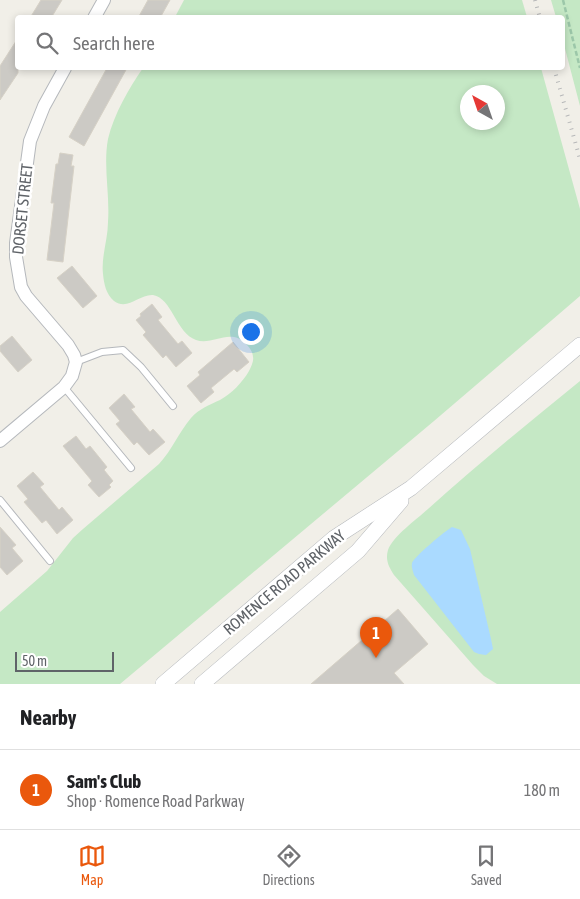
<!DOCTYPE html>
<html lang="en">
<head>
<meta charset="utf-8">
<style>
  :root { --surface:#fff; --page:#f2f2f2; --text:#202124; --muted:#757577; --line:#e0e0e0; --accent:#ea580c }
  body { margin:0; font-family:"Asap Condensed",sans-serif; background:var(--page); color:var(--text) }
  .compass { position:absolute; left:460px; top:85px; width:45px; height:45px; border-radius:50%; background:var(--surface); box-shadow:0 2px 8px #0003; rotate:320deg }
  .scale { position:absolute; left:15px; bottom:12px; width:99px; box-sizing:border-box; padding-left:5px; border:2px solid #5f6368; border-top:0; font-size:14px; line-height:18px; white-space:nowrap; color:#5f6368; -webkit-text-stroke:4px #fff; paint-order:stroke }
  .you { position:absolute; left:250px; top:331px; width:18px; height:18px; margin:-12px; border:4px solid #fff; border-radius:50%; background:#1a73e8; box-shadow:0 0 0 8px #1a73e833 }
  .badge { display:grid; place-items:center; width:32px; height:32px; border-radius:50%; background:var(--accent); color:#fff; font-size:16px; font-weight:700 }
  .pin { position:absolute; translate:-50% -41px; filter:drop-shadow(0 1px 2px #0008) }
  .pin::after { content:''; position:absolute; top:26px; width:18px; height:15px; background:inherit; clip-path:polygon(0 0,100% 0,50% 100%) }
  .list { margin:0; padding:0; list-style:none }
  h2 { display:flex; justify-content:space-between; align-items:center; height:65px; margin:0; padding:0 20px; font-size:21px }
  h2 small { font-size:16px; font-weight:400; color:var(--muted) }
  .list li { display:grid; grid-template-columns:32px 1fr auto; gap:15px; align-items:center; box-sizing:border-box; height:80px; padding:0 20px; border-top:1px solid var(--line) }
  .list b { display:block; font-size:19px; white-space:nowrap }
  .list p { margin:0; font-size:16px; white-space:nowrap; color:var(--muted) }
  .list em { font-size:16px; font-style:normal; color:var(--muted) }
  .icon { flex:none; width:28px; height:28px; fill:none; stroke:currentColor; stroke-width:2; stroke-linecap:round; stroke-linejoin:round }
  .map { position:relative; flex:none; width:580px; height:684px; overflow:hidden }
  .search { position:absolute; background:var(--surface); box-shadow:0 2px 8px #0003; left:15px; right:15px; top:15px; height:55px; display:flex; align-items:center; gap:12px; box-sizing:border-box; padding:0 18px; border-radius:5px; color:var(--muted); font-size:19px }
  .sheet { height:145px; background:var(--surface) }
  nav { display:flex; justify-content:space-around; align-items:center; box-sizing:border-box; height:70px; border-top:1px solid var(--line); background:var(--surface); font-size:14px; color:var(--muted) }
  nav a { display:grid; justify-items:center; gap:2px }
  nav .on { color:var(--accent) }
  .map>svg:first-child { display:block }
  .green { fill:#c5e8c5; fill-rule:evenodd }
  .water { fill:#aadaff }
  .building { fill:#cccac5; stroke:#d6d1c6 }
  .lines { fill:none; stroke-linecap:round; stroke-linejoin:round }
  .service-casing { stroke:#b5b8bc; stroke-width:8 }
  .minor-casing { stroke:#b5b8bc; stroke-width:14 }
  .tertiary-casing { stroke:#b5b8bc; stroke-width:16 }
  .path { stroke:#9cc7a9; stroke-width:2.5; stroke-dasharray:5 2.5; stroke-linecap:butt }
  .service { stroke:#fff; stroke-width:6 }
  .minor { stroke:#fff; stroke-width:12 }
  .tertiary { stroke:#fff; stroke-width:15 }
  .rail { stroke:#b6b7b8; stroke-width:4; stroke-dasharray:1 6; stroke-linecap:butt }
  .labels { text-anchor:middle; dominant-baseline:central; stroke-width:5; stroke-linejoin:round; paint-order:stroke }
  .street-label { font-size:16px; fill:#5f6368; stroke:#fff }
</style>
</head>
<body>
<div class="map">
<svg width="580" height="684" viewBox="0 0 580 684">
  <rect width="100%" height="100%" fill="#f1efe8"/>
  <!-- green -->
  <g class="green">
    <path d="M184,0H522L527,17H175Z"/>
    <path d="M551,0H580V106L563,41L562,18L556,17Z"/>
    <path d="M143,68H541L580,209V296L434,421L120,684H0V612L47,571L73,538L83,529L159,464C172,450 179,432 191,418C199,409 209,405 220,400C232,393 242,383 249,371C251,367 254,361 253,357C253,352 249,347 246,344C230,327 213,346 196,340C176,333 172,298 153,295C139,294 128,311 114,301C106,294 104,284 103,274C101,257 108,239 108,222C110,194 103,166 108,139C114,114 129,88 143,68ZM468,92H498V122H468Z"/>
    <path d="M580,381V684H497L484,676L473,665L394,575C389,567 385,560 388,550C393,536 416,520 428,509C477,465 528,423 580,381Z"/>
  </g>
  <!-- water -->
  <path class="water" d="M452,527L461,530L470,549L491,639L493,649L486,655L479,654L474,652L414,575C413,571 411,567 412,563C415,556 445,531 452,527Z"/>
  <!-- building -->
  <g class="building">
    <path d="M41,0H62L51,18H30Z"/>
    <path d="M148,0H170L160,18H138Z"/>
    <path d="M18,38V73L0,100V66Z"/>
    <path d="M107,68H127L84,146L69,137Z"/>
    <path d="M60,153L73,155L71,166H74L63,262L47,260L54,203H51L56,164H58Z"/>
    <path d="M72,266L97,296L83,308L57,278Z"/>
    <path d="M152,304L162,317L158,320L178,344L182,341L192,353L176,367L166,355L163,358L143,335L146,332L136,320L141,316L140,314Z"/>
    <path d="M12,336L32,360L18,372L0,351V346Z"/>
    <path d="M233,342L249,362L237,372L234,369L211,388L214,392L201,403L187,386L200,375L198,372Z"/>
    <path d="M124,394L135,407L131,409L150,432L153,429L165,442L149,455L137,442L134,445L116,424L120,421L109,408Z"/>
    <path d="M76,436L86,449L90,446L107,467L104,470L113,481L109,485L111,487L99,497L88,485L92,481L63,446Z"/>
    <path d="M33,472L44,484L40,487L59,510L62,507L73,520L57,534L46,520L42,523L24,502L28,499L17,486Z"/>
    <path d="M0,527L16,545L12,548L23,561L7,575L0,567Z"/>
    <path d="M398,609L428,644L394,673L404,684H311Z"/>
  </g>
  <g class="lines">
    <!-- service casing -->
    <g class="service-casing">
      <g id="service">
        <path d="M76,362L102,352L123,350L141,367L173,406"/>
        <path d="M64,387L131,468"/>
        <path d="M0,500L50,561"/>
      </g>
    </g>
    <!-- minor casing -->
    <g class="minor-casing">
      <g id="minor">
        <path d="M94,18L104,0"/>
        <path d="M0,441L64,387L72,376L76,362L74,355L68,345L26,296L21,287L16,257V243L30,141L44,106L65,68"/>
      </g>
    </g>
    <!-- tertiary casing -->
    <g class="tertiary-casing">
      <g id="tertiary">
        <path d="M163,684L334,538L411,488L580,345"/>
        <path d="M202,684L358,551L401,501"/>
      </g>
    </g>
    <!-- path -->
    <path class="path" d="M563,0L580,68"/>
    <!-- service -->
    <use href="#service" class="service"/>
    <!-- minor -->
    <use href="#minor" class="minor"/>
    <!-- tertiary -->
    <use href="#tertiary" class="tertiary"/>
    <!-- rail -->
    <g class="rail">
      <path d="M535,0L540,18"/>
      <path d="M554,68L580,159"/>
    </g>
  </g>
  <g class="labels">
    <!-- street labels -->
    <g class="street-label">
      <text transform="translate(22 209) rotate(-84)">DORSET STREET</text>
      <text transform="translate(284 582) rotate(-40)">ROMENCE ROAD PARKWAY</text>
    </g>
  </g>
</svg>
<svg class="compass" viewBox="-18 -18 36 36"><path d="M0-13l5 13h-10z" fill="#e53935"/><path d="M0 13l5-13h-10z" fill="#757577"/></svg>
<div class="scale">50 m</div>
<div class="you"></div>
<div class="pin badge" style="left:376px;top:658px">1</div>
<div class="search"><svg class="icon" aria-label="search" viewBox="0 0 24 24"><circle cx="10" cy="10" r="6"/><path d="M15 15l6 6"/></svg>Search here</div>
</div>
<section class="sheet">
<h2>Nearby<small></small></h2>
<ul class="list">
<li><span class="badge">1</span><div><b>Sam's Club</b><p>Shop · Romence Road Parkway</p></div><em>180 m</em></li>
</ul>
</section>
<nav>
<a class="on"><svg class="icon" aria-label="map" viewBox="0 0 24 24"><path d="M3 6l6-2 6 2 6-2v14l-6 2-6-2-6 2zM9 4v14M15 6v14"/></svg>Map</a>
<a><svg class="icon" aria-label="directions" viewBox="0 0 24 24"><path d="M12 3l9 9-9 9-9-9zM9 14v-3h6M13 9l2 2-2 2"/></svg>Directions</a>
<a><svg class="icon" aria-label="saved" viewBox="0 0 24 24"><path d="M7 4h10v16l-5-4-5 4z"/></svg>Saved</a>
</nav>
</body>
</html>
